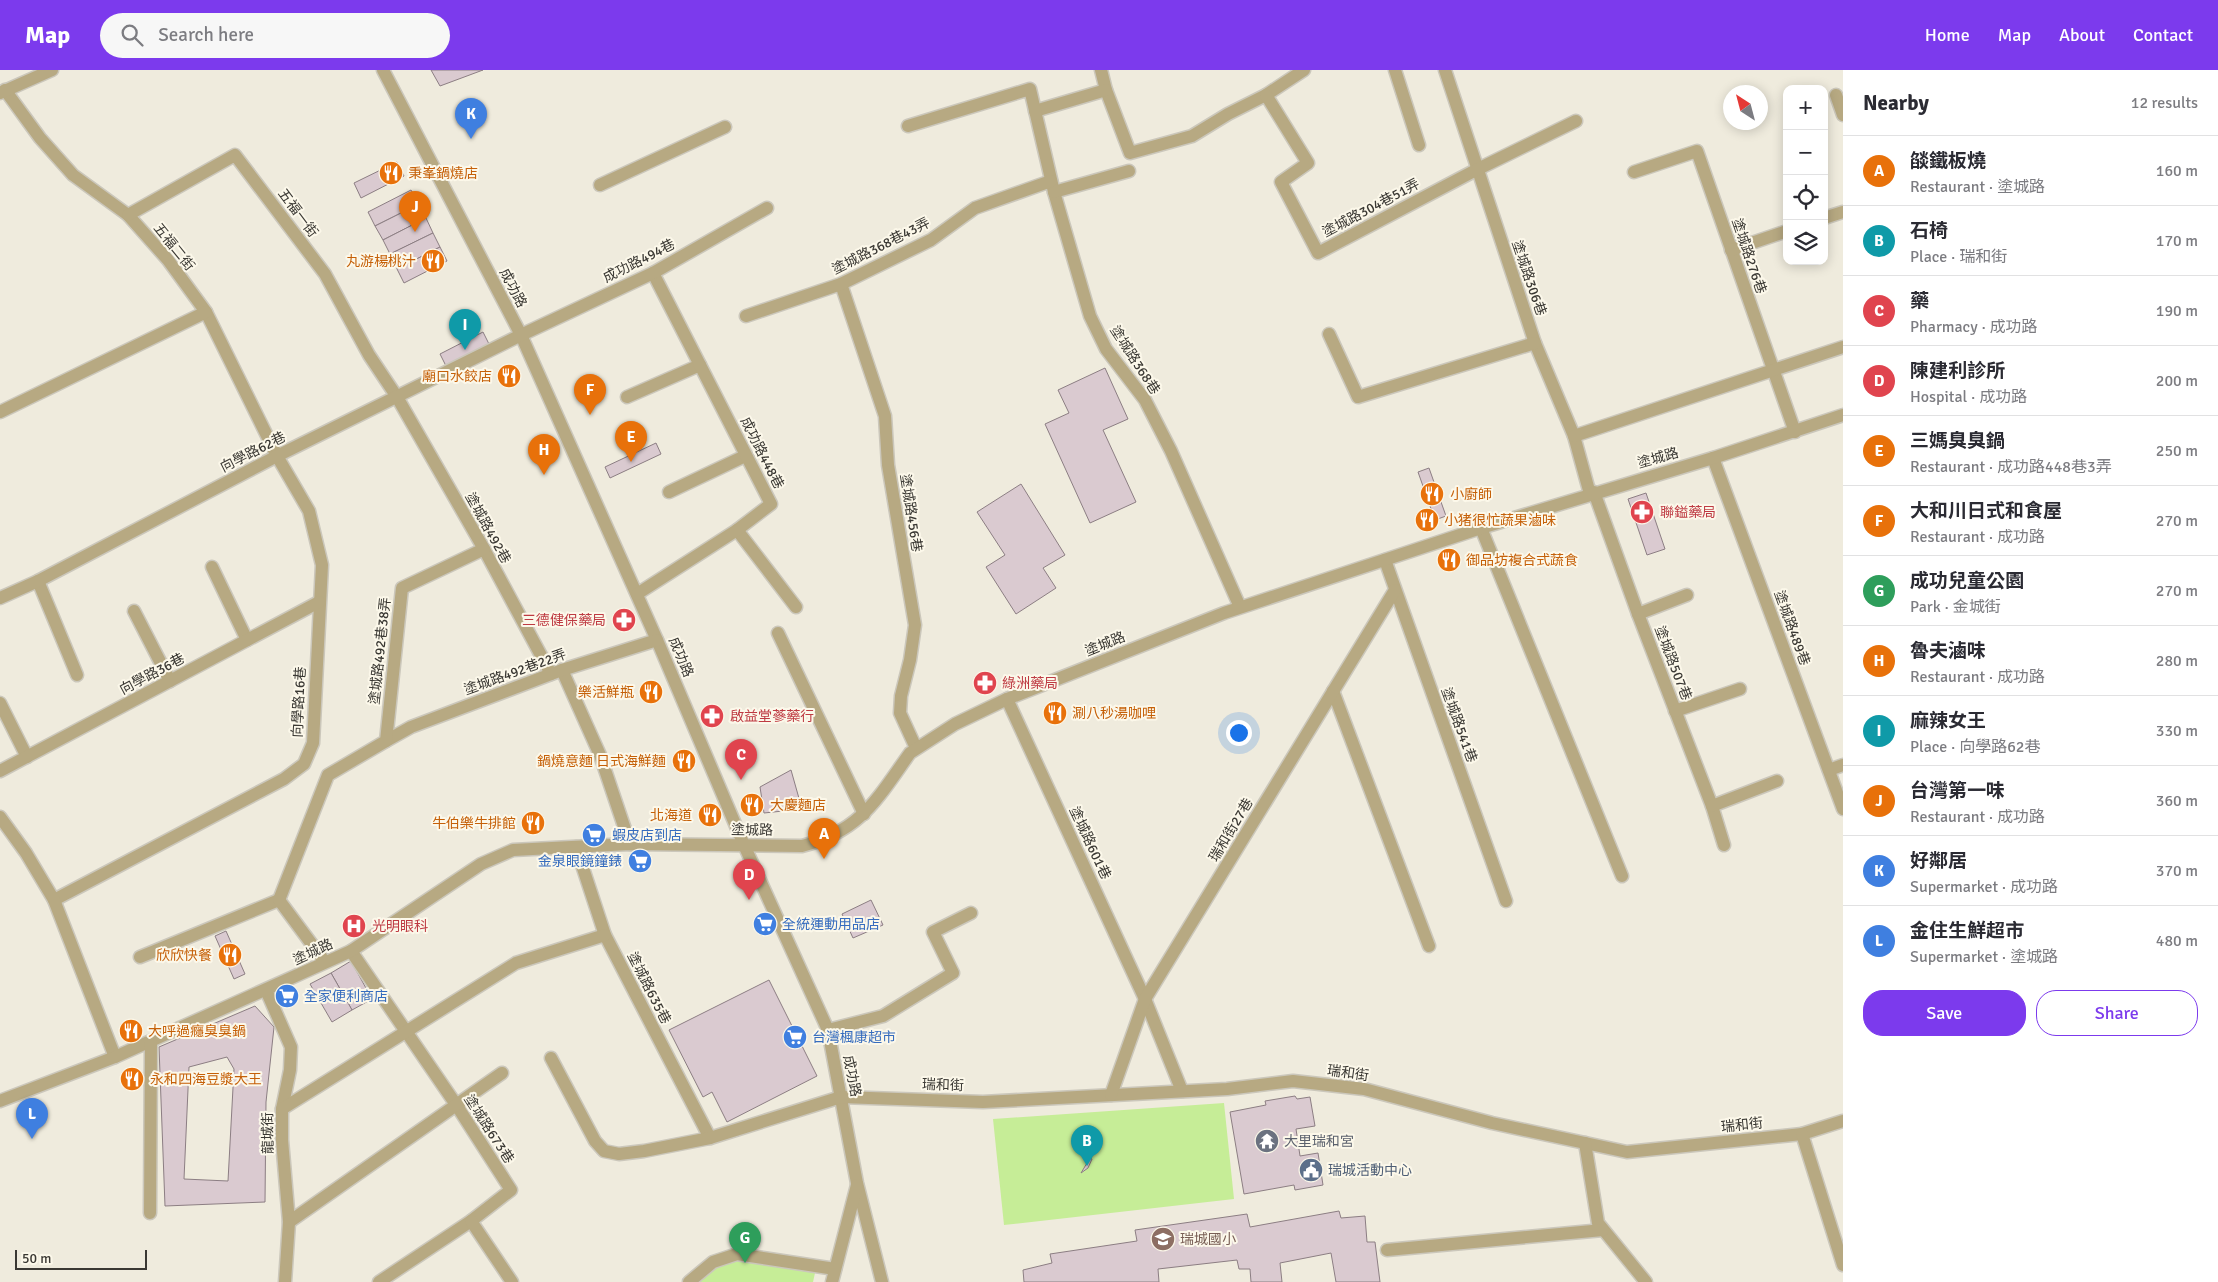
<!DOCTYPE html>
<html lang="en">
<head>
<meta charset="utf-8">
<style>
  :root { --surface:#fff; --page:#f7f7f7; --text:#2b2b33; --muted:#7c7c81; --line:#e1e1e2; --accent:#7c3aed }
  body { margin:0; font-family:Signika,"Noto Sans TC",sans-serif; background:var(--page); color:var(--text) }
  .controls { position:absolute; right:15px; top:15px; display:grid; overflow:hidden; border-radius:10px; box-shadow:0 2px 12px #0003 }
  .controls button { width:45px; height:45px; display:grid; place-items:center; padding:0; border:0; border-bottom:1px solid var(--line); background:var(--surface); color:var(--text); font:25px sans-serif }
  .compass { position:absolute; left:1723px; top:15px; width:45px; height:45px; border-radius:50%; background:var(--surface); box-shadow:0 2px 12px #0003; rotate:324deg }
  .scale { position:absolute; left:15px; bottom:12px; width:132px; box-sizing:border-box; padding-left:5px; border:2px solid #3a3833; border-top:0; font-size:14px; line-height:18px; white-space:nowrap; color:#3a3833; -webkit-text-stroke:4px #fcf8ea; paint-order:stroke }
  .you { position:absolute; left:1238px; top:662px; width:18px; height:18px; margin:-12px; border:4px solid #fff; border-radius:50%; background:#1a73e8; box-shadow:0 0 0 8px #1a73e833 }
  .badge { display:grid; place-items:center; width:32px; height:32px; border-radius:50%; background:var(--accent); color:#fff; font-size:16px; font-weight:700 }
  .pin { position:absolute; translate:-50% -41px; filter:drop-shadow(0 1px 2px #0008) }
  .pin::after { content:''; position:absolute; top:26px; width:18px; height:15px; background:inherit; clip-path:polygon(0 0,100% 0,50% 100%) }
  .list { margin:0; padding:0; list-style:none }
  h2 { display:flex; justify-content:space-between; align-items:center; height:65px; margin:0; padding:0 20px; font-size:21px }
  h2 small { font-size:16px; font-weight:400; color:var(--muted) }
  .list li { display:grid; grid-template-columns:32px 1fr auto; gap:15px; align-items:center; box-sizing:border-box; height:70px; padding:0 20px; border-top:1px solid var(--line) }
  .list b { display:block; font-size:19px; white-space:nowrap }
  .list p { margin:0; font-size:16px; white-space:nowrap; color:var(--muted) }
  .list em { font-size:16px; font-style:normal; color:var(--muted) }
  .actions { display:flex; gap:10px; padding:15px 20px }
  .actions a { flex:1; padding:11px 0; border:1px solid var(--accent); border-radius:20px; text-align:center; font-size:18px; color:var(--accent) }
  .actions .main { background:var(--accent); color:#fff }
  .icon { flex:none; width:28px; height:28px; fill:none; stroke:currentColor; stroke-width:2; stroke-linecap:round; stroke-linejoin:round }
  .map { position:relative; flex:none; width:1843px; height:1212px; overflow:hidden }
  header { display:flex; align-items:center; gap:30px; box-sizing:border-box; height:70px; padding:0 25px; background:var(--accent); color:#fff }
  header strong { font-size:24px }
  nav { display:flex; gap:28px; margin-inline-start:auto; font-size:18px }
  .search { width:350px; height:45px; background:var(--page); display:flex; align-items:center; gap:12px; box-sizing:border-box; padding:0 18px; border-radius:28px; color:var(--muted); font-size:19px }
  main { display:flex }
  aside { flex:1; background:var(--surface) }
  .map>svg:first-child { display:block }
  .green { fill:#c6ed97 }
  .building { fill:#dacad0; stroke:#8c7e83; fill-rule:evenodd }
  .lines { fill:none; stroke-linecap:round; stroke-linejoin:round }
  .minor-casing { stroke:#cbc7bb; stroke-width:15 }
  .minor { stroke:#b7a982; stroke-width:12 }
  .labels { text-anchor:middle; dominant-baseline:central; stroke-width:4; stroke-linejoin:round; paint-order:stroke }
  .food-label { font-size:14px; fill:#c56008; stroke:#fcf8ea; text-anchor:start }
  .street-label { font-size:14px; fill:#3a3833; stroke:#fcf8ea }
  .health-label { font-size:14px; fill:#be3a42; stroke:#fcf8ea; text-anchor:start }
  .shop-label { font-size:14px; fill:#366cbe; stroke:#fcf8ea; text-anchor:start }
  .worship-label { font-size:14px; fill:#5b616d; stroke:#fcf8ea; text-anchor:start }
  .service-label { font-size:14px; fill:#4e5e75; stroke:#fcf8ea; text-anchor:start }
  .education-label { font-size:14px; fill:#785e54; stroke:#fcf8ea; text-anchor:start }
</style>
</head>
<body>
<header>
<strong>Map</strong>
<div class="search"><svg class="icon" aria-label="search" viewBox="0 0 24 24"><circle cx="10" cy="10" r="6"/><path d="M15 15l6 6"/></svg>Search here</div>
<nav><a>Home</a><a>Map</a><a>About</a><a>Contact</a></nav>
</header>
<main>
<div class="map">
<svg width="1843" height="1212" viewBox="0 0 1843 1212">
  <rect width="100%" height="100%" fill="#efebdd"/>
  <!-- green -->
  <g class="green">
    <path d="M1224,1033L1234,1129L1004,1155L993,1049Z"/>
    <path d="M729,1187L811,1200L815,1203L813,1212H696Z"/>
  </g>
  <!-- building -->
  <g class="building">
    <path d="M431,0H483L440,16Z"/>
    <path d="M397,92L404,106L361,128L354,113Z"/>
    <path d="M411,120L419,134L375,156L368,142Z"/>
    <path d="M419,134L426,148L383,170L375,156Z"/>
    <path d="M426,148L433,163L390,184L383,170Z"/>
    <path d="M433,163L440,177L397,199L390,184Z"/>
    <path d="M440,177L447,191L404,213L397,199Z"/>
    <path d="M483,262L490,276L447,298L440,284Z"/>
    <path d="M1105,298L1128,349L1103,360L1136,432L1090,453L1045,354L1069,343L1058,320Z"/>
    <path d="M656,373L661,384L610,408L605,397Z"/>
    <path d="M1429,398L1446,446L1435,450L1418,402Z"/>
    <path d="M1021,414L1065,485L1043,498L1056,518L1016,544L986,497L1005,485L977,442Z"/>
    <path d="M1646,423L1665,479L1647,485L1628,429Z"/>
    <path d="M791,700L802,739L764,743L760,717Z"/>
    <path d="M871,830L883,855L853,868L842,844Z"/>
    <path d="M226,861L245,904L234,909L215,866Z"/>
    <path d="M351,891L372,929L352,940L331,903Z"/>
    <path d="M331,903L352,940L332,952L310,914Z"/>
    <path d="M769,910L817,1006L727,1052L712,1022L703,1027L669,960Z"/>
    <path d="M255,936L274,957L266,1032L265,1132L165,1136L159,977ZM227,987L234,999L228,1111L184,1109L189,997Z"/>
    <path d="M1295,1026L1297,1029L1310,1027L1315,1056L1296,1059L1300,1086L1318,1083L1323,1115L1295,1120L1294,1115L1244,1124L1230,1042L1266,1035L1265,1031Z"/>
    <path d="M1090,1088L1092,1089L1088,1098L1081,1103Z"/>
    <path d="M1339,1141L1341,1148L1365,1146L1367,1172H1375L1380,1212H1336L1331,1183L1280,1193L1282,1212H1251L1250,1199H1239L1237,1190L1158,1199L1159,1212H1024L1023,1200L1052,1193L1050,1184L1137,1171L1135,1160L1247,1144L1250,1157Z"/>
  </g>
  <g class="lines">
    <!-- minor casing -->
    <g class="minor-casing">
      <g id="minor">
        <path d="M383,0L521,265L657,570L744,775L828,960L857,1113L882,1212"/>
        <path d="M1101,0L1106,20L1130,83L1192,66L1228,44L1266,25L1304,0"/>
        <path d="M1395,0L1419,75"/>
        <path d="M1445,0L1535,273L1574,366L1590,424"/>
        <path d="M5,20L40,68L73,105L128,145L168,190L206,242L277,386L309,441L322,495L313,673L304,694L284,709L54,830"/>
        <path d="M0,23L52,0"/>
        <path d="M1266,25L1308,93L1281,112L1318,183L1476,100L1576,51"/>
        <path d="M1836,25L1843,45"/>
        <path d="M1035,41L1106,20"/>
        <path d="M908,56L1030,19L1054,122L1090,246L1106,279L1145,330L1171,381L1240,537"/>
        <path d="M1634,102L1697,81L1795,362"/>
        <path d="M600,115L725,57"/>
        <path d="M1054,122L1129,101"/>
        <path d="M128,145L235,85L325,204L369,285L397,327L484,479L551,604"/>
        <path d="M1824,148L1843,142"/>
        <path d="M1731,180L1787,161"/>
        <path d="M841,214L885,346L888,395L915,555L910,590L901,626L900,643L916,678"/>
        <path d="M746,246L841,214L931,170L975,138L1051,111"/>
        <path d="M1329,264L1358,327L1535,273"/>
        <path d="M627,327L700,295"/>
        <path d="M0,342L206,242"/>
        <path d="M1574,366L1843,277"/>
        <path d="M1713,388L1843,739"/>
        <path d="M669,422L745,386"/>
        <path d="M1594,422L1638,544L1712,736L1724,775"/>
        <path d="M1481,458L1622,806"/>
        <path d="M737,460L796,537"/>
        <path d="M1385,490L1506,831"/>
        <path d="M212,497L247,570"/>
        <path d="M38,511L77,605"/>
        <path d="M637,524L737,460L771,434L653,203"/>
        <path d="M0,528L38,511L277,386L521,265L653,203L767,138"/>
        <path d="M134,541L170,611"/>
        <path d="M1638,544L1687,525"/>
        <path d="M778,563L864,744"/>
        <path d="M562,600L600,685L630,774"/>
        <path d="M1333,621L1429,876"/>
        <path d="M1007,629L1145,929L1182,1021"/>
        <path d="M0,633L27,687"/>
        <path d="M1675,641L1740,619"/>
        <path d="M386,671L411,657L562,600L657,570"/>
        <path d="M1829,700L1843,695"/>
        <path d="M0,701L319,532"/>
        <path d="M1712,736L1777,711"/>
        <path d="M0,747L26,783L54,830L115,987"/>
        <path d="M576,777L605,865L710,1068"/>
        <path d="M351,881L457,1036L511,1120L471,1151L379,1212"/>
        <path d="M140,887L279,830"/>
        <path d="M325,892L279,830L328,705L386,671L402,518L484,479"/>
        <path d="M266,920L291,977L290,1000L282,1039V1070L289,1152L285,1212"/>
        <path d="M828,960L883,946L953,903L933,862L971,843"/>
        <path d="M551,988L595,1071L604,1081L619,1084L644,1081L710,1068L841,1027L983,1032L1227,1019L1293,1011L1364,1019L1492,1053L1627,1082L1802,1064L1843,1051"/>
        <path d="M1111,1025L1145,929L1395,520"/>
        <path d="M0,1031L115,987L351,881L481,794L513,780L630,774L802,776C861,761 877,729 910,683L955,654L1007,629L1224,543L1481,458L1713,388L1843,345"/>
        <path d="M282,1039L516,893L605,865"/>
        <path d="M1802,1064L1843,1195"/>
        <path d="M1585,1073L1598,1153L1646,1212"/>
        <path d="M150,1143L151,971"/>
        <path d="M471,1151L512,1212"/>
        <path d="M289,1152L502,1003"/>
        <path d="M1387,1180L1603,1160"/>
        <path d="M689,1212L713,1192L737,1184L835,1199"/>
        <path d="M832,1212L857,1115"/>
      </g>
    </g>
    <!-- minor -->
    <use href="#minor" class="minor"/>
  </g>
  <!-- icons -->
  <defs>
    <g id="restaurant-disc" transform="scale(1.25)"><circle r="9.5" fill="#e8710a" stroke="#fcf8ea"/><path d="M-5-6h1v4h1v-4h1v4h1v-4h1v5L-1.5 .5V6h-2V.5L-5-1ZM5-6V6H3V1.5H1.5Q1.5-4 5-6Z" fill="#fff"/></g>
    <g id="pharmacy-disc" transform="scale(1.25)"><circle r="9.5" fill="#e0444e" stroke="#fcf8ea"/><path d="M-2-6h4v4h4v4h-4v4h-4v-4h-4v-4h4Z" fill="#fff"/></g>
    <g id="supermarket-disc" transform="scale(1.25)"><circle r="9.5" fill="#3f7fe0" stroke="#fcf8ea"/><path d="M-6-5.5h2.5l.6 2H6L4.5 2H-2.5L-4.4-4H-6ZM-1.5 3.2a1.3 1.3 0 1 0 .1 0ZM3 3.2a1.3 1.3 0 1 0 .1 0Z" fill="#fff"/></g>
    <g id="hospital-disc" transform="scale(1.25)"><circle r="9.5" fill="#e0444e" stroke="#fcf8ea"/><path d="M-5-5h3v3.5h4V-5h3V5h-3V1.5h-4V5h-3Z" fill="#fff"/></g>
    <g id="temple-disc" transform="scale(1.25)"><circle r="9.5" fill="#6b7280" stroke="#fcf8ea"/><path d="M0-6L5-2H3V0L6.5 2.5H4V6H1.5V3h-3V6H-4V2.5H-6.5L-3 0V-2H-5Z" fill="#fff"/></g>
    <g id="civic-disc" transform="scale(1.25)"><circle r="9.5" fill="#5c6f8a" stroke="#fcf8ea"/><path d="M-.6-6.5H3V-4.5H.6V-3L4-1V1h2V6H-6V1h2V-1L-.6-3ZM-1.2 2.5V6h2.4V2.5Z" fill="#fff"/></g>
    <g id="school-disc" transform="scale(1.25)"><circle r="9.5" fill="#8d6e63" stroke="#fcf8ea"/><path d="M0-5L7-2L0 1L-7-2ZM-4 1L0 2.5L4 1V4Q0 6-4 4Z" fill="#fff"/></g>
  </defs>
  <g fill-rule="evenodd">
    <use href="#restaurant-disc" x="391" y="103"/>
    <use href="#restaurant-disc" x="433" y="191"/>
    <use href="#restaurant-disc" x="509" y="306"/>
    <use href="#restaurant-disc" x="1432" y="424"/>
    <use href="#pharmacy-disc" x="1642" y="442"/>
    <use href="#restaurant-disc" x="1427" y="450"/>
    <use href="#restaurant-disc" x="1449" y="490"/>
    <use href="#pharmacy-disc" x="624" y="550"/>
    <use href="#pharmacy-disc" x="985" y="613"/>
    <use href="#restaurant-disc" x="651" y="622"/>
    <use href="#restaurant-disc" x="1055" y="643"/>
    <use href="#pharmacy-disc" x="712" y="646"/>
    <use href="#restaurant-disc" x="684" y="691"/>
    <use href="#restaurant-disc" x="752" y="735"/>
    <use href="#restaurant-disc" x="710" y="745"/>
    <use href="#restaurant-disc" x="533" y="753"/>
    <use href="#supermarket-disc" x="594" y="765"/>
    <use href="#supermarket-disc" x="640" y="791"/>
    <use href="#supermarket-disc" x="765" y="854"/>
    <use href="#hospital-disc" x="354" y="856"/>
    <use href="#restaurant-disc" x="230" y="885"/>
    <use href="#supermarket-disc" x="287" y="926"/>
    <use href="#restaurant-disc" x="131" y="961"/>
    <use href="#supermarket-disc" x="795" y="967"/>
    <use href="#restaurant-disc" x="132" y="1009"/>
    <use href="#temple-disc" x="1267" y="1071"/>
    <use href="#civic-disc" x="1311" y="1100"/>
    <use href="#school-disc" x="1163" y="1169"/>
  </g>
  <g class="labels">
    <!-- food labels -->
    <g class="food-label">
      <text x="408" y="103">秉峯鍋燒店</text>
      <text x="416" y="191" text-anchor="end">丸游楊桃汁</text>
      <text x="492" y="306" text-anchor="end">廟口水餃店</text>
      <text x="1450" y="424">小廚師</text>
      <text x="1444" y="450">小猪很忙蔬果滷味</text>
      <text x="1466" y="490">御品坊複合式蔬食</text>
      <text x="634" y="622" text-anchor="end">樂活鮮瓶</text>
      <text x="1072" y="643">涮八秒湯咖哩</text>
      <text x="666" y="691" text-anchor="end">鍋燒意麵 日式海鮮麵</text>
      <text x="770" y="735">大慶麵店</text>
      <text x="692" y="745" text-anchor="end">北海道</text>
      <text x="516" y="753" text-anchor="end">牛伯樂牛排館</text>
      <text x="212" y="885" text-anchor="end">欣欣快餐</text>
      <text x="148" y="961">大呼過癮臭臭鍋</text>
      <text x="150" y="1009">永和四海豆漿大王</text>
    </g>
    <!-- street labels -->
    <g class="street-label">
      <text transform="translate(1371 138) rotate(-28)">塗城路304巷51弄</text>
      <text transform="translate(298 143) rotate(53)">五福一街</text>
      <text transform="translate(881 176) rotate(-27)">塗城路368巷43弄</text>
      <text transform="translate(174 177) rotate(51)">五福二街</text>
      <text transform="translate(1749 186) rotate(71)">塗城路276巷</text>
      <text transform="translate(639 191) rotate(-27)">成功路494巷</text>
      <text transform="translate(1529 208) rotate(71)">塗城路306巷</text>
      <text transform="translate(513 218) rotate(62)">成功路</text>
      <text transform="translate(1135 290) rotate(57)">塗城路368巷</text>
      <text transform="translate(253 382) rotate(-27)">向學路62巷</text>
      <text transform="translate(762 383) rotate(63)">成功路448巷</text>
      <text transform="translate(1658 388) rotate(-16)">塗城路</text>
      <text transform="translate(911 443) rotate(81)">塗城路456巷</text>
      <text transform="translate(488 458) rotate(61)">塗城路492巷</text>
      <text transform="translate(1792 558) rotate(70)">塗城路489巷</text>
      <text transform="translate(1105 574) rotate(-22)">塗城路</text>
      <text transform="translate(380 581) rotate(-84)">塗城路492巷38弄</text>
      <text transform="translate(681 587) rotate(67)">成功路</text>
      <text transform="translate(1673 593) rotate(69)">塗城路507巷</text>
      <text transform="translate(515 602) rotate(-20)">塗城路492巷22弄</text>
      <text transform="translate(152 604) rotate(-28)">向學路36巷</text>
      <text transform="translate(299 632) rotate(-87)">向學路16巷</text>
      <text transform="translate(1459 655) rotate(70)">塗城路541巷</text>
      <text transform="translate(752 760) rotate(1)">塗城路</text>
      <text transform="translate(1231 760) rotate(-59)">瑞和街27巷</text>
      <text transform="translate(1090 773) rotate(65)">塗城路601巷</text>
      <text transform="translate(313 882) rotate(-25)">塗城路</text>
      <text transform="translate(649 918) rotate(63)">塗城路635巷</text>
      <text transform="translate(1348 1003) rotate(8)">瑞和街</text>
      <text transform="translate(852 1006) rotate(79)">成功路</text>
      <text transform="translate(943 1015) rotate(2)">瑞和街</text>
      <text transform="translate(1742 1055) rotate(-6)">瑞和街</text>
      <text transform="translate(489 1059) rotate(57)">塗城路673巷</text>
      <text transform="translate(268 1063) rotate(-91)">龍城街</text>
    </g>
    <!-- health labels -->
    <g class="health-label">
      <text x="1660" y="442">聯鎰藥局</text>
      <text x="606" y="550" text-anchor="end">三德健保藥局</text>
      <text x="1002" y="613">綠洲藥局</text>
      <text x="730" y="646">啟益堂蔘藥行</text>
      <text x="372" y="856">光明眼科</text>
    </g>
    <!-- shop labels -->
    <g class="shop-label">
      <text x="612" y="765">蝦皮店到店</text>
      <text x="622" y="791" text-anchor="end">金泉眼鏡鐘錶</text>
      <text x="782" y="854">全統運動用品店</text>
      <text x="304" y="926">全家便利商店</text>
      <text x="812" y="967">台灣楓康超市</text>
    </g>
    <!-- worship labels -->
    <g class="worship-label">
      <text x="1284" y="1071">大里瑞和宮</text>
    </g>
    <!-- service labels -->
    <g class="service-label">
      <text x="1328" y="1100">瑞城活動中心</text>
    </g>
    <!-- education labels -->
    <g class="education-label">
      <text x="1180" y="1169">瑞城國小</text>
    </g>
  </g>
</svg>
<div class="controls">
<button>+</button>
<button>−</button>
<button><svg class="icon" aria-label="locate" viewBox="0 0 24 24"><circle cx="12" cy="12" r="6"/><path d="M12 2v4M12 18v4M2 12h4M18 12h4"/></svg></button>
<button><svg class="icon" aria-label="layers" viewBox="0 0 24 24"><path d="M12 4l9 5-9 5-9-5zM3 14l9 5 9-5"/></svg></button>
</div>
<svg class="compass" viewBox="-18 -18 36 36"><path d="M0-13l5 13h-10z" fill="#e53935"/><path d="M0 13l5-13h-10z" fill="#7c7c81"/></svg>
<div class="scale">50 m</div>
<div class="you"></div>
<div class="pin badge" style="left:824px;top:789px;background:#e8710a">A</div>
<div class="pin badge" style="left:1087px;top:1096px;background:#0f9aa8">B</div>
<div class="pin badge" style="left:741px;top:710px;background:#e0444e">C</div>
<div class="pin badge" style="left:749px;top:830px;background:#e0444e">D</div>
<div class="pin badge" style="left:631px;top:392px;background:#e8710a">E</div>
<div class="pin badge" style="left:590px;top:345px;background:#e8710a">F</div>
<div class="pin badge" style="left:745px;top:1193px;background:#2e9e5b">G</div>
<div class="pin badge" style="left:544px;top:405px;background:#e8710a">H</div>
<div class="pin badge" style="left:465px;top:280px;background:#0f9aa8">I</div>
<div class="pin badge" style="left:415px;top:162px;background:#e8710a">J</div>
<div class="pin badge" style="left:471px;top:69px;background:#3f7fe0">K</div>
<div class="pin badge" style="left:32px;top:1069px;background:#3f7fe0">L</div>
</div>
<aside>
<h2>Nearby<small>12 results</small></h2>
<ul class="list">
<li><span class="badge" style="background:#e8710a">A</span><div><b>燄鐵板燒</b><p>Restaurant · 塗城路</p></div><em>160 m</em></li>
<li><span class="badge" style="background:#0f9aa8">B</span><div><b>石椅</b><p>Place · 瑞和街</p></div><em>170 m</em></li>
<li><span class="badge" style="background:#e0444e">C</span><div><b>藥</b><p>Pharmacy · 成功路</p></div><em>190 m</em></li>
<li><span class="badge" style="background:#e0444e">D</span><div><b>陳建利診所</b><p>Hospital · 成功路</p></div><em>200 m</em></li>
<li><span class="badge" style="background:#e8710a">E</span><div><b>三媽臭臭鍋</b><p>Restaurant · 成功路448巷3弄</p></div><em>250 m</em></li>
<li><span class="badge" style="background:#e8710a">F</span><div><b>大和川日式和食屋</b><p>Restaurant · 成功路</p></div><em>270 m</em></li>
<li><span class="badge" style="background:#2e9e5b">G</span><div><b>成功兒童公園</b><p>Park · 金城街</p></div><em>270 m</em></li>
<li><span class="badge" style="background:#e8710a">H</span><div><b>魯夫滷味</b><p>Restaurant · 成功路</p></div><em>280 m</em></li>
<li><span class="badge" style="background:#0f9aa8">I</span><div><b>麻辣女王</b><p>Place · 向學路62巷</p></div><em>330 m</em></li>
<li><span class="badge" style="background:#e8710a">J</span><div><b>台灣第一味</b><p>Restaurant · 成功路</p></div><em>360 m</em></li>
<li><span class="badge" style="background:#3f7fe0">K</span><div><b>好鄰居</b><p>Supermarket · 成功路</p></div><em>370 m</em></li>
<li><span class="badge" style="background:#3f7fe0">L</span><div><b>金住生鮮超市</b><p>Supermarket · 塗城路</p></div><em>480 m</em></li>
</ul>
<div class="actions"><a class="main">Save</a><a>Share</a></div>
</aside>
</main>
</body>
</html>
